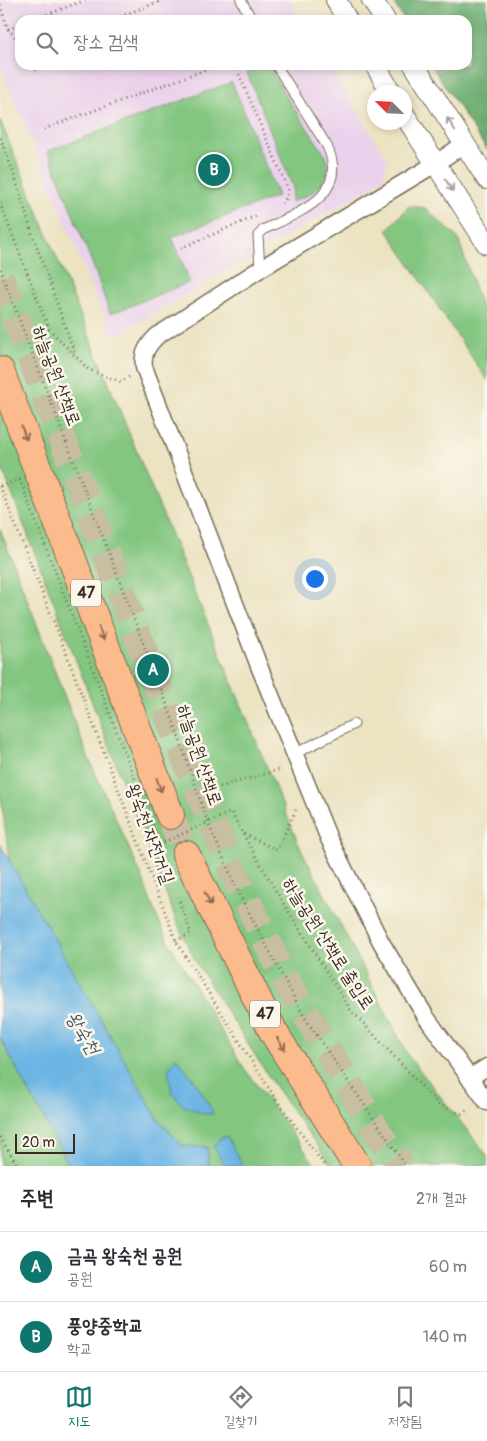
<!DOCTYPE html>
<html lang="ko">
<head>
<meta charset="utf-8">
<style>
  :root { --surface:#fff; --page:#f2f2f3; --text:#2b2b33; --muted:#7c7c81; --line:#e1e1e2; --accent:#0f766e }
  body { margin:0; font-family:Pangolin,"Poor Story",sans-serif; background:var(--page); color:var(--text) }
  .compass { position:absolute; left:367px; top:85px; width:45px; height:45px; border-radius:50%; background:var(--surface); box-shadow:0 2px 8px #0003; rotate:294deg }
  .scale { position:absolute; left:15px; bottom:12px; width:60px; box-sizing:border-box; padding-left:5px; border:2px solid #3b2a1e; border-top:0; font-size:14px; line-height:18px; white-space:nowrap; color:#3b2a1e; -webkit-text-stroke:4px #fbf7ec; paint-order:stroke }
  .you { position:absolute; left:314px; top:578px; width:18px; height:18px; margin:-12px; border:4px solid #fff; border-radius:50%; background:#1a73e8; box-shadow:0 0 0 8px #1a73e833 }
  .badge { display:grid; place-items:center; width:32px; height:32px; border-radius:50%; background:var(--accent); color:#fff; font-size:16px; font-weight:700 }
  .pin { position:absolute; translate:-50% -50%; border:2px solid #fff; box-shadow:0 1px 5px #0006 }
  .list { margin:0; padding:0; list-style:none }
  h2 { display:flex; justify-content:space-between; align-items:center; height:65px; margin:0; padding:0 20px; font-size:21px }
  h2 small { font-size:16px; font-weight:400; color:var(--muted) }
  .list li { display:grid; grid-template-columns:32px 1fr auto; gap:15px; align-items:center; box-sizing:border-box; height:70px; padding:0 20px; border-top:1px solid var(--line) }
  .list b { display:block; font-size:19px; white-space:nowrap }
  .list p { margin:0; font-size:16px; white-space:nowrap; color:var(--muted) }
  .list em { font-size:16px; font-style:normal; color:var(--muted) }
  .icon { flex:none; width:28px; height:28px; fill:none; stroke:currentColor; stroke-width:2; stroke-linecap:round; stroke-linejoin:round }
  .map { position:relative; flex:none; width:487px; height:1166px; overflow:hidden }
  .search { position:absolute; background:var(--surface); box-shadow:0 2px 8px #0003; left:15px; right:15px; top:15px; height:55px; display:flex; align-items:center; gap:12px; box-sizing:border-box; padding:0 18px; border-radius:15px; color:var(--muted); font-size:19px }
  .sheet { height:205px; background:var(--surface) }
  nav { display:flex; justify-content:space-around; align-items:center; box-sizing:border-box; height:70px; border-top:1px solid var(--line); background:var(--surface); font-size:14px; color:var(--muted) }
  nav a { display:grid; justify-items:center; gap:2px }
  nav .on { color:var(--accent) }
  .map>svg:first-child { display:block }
  .built { fill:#ead1ec }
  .green { fill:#82c680; stroke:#5e784f }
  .forest { fill:#69ab6e; stroke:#526a46 }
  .water { fill:#6cb5e4; stroke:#547081 }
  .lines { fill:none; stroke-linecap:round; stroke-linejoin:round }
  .trunk-tunnel { stroke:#c8bea1; stroke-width:28; stroke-dasharray:28 14; stroke-linecap:butt }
  .service-casing { stroke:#796b57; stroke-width:11 }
  .minor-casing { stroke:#796b57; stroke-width:19 }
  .tertiary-casing { stroke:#796b57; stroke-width:22 }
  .trunk-casing { stroke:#796b57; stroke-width:30 }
  .path { stroke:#796b57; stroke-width:3; stroke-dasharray:1 4; stroke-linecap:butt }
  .service { stroke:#fff; stroke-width:9 }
  .minor { stroke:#fff; stroke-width:16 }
  .tertiary { stroke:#fff; stroke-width:20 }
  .trunk { stroke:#fbbb8d; stroke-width:28 }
  .path-bridge { stroke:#796b57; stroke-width:3; stroke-dasharray:1 4; stroke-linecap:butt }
  .oneway { stroke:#a79f9a }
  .oneway2 { stroke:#916b50 }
  .labels { text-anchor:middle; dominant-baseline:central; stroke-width:5; stroke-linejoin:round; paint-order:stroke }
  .shield { fill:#fbf7ec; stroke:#75685c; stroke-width:1 }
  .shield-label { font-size:16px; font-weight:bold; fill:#3b2a1e }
  .street-label { font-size:18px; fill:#3b2a1e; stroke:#fbf7ec }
  .water-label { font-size:19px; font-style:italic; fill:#4c5b63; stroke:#fbf7ec }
</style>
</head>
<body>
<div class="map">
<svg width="487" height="1166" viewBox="0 0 487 1166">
  <rect width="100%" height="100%" fill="#fbf7ec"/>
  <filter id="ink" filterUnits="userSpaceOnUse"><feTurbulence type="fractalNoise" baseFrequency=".02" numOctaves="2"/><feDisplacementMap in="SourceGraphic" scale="10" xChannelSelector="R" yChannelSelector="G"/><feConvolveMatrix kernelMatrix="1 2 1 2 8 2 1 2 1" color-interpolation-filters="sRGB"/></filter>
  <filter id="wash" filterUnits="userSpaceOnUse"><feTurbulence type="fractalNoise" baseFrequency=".0096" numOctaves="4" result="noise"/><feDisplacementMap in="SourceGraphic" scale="20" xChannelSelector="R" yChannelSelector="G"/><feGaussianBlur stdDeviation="1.12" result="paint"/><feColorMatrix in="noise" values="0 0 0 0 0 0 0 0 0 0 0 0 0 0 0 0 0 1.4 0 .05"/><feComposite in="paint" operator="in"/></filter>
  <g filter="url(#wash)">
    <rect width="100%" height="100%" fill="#ebe3c2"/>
    <!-- built -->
    <path class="built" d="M0,0H289L301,20H20V65H329L387,159L382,180L113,337L0,65Z"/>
    <!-- green -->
    <g class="green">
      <path d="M244,65H268L285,95L326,156C334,183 314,194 291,202L293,188Z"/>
      <path d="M232,82L278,196L172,237L190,282L110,314L94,268L48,151Z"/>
      <path d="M0,120L299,845L409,1057L487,1155V1166H332L274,1085L197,964L178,925L0,463Z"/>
      <path d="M409,206L425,208L458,238L480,304L487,316V380L387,230Z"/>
      <path d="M0,529L88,757L142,877L153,908L169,943L242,1065L316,1166H209L207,1147L182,1146L158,1119L10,863L0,792Z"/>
      <path d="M0,1038L70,1166H0Z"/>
    </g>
    <!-- forest -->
    <path class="forest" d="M392,0H487V150L431,65H467V20H404Z"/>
    <!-- water -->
    <g class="water">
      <path d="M0,844L158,1119L182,1146L207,1147L209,1166H70L0,1038Z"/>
      <path d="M176,1057C190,1075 204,1092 213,1114H204L183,1106L172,1092L168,1071Z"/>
      <path d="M227,1137L243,1166H227L222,1161L214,1147L220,1138Z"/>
    </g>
  </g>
  <g filter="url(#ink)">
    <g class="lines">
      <!-- trunk-tunnel -->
      <g class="trunk-tunnel">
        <path d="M0,277L180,746L235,876L284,978L382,1139L402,1166"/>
        <path d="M170,815L186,855"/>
      </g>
      <!-- service casing -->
      <g class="service-casing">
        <g id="service">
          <path d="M241,0L252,20"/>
          <path d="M260,269L258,236L263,230C299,212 350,196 327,146L276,65"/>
          <path d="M294,754L354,724"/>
        </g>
      </g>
      <!-- minor casing -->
      <g class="minor-casing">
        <g id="minor">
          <path d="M464,144L435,164L260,269L157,336C148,345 142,353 144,367L259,666L329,839L381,942L426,1017L487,1102"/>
          <path d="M469,1078L487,1067"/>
        </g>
      </g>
      <!-- tertiary casing -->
      <g class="tertiary-casing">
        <g id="tertiary">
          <path d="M336,0L347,20"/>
          <path d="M372,0L385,20"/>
          <path d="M375,65L391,92"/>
          <path d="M414,65L487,179"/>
          <path d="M404,114L487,244"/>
        </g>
      </g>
      <!-- trunk casing -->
      <g class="trunk-casing">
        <g id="trunk">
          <path d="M0,371L170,815"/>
          <path d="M186,855L274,1033L357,1166"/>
        </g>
      </g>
      <!-- path -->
      <g class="path">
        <path d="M0,5L8,29L20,42"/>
        <path d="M45,15L52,20"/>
        <path d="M33,20L85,0"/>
        <path d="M111,20L163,0"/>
        <path d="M8,29L20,25"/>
        <path d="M34,65L37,71"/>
        <path d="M235,65L288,189L287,197L282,204"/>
        <path d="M44,129L218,65"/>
        <path d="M0,138L14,174L32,233L75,354"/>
        <path d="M0,203L49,329L88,369L121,382L130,376"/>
        <path d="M181,248L256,216"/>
        <path d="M0,486L61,640L176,941L275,1098L325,1166"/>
        <path d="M220,787L281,769"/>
        <path d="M243,834L277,893L350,1009L439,1105L461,1114L469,1109"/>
        <path d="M244,834L277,850L297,807"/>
        <path d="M176,941L191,933L178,897"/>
        <path d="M0,1137L18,1166"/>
      </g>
      <!-- service -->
      <use href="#service" class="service"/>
      <!-- minor -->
      <use href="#minor" class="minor"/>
      <!-- tertiary -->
      <use href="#tertiary" class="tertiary"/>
      <!-- trunk -->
      <use href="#trunk" class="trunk"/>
      <!-- path-bridge -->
      <g class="path-bridge">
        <path d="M0,269L175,726L208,823L241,898L305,1018L406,1166"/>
        <path d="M0,486L20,480L160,844L231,812L243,834"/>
      </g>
    </g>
    <!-- one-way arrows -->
    <defs><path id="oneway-shaft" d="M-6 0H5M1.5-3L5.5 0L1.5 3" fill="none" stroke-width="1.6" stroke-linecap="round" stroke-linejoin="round" transform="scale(1.25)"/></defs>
    <g class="oneway">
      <use href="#oneway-shaft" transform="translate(451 124) rotate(-123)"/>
      <use href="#oneway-shaft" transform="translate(449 185) rotate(57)"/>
    </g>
    <g class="oneway2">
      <use href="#oneway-shaft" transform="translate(24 433) rotate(69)"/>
      <use href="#oneway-shaft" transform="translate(101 633) rotate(69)"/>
      <use href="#oneway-shaft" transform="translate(159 785) rotate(70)"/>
      <use href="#oneway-shaft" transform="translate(208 899) rotate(64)"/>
      <use href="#oneway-shaft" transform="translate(281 1044) rotate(58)"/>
    </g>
  </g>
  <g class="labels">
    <!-- shield labels -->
    <g class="shield">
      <rect x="71" y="579.5" width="30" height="27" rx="4"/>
      <rect x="250" y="1000.5" width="30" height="27" rx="4"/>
    </g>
    <g class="shield-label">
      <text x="86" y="593">47</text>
      <text x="265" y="1014">47</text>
    </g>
    <!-- street labels -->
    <g class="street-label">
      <text transform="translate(56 376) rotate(69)">하늘공원 산책로</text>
      <text transform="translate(199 755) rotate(71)">하늘공원 산책로</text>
      <text transform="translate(150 834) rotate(69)">왕숙천 자전거길</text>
      <text transform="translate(328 944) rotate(57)">하늘공원 산책로 출입로</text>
    </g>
    <!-- water labels -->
    <g class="water-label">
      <text transform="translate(83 1033) rotate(59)">왕숙천</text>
    </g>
  </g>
</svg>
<svg class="compass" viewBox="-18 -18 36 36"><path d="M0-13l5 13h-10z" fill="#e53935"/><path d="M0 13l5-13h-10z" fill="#7c7c81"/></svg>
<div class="scale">20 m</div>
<div class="you"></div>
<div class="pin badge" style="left:153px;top:670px">A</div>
<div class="pin badge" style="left:214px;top:170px">B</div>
<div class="search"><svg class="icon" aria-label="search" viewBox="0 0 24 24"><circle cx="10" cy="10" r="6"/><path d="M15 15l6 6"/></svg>장소 검색</div>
</div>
<section class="sheet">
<h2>주변<small>2개 결과</small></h2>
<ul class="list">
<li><span class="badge">A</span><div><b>금곡 왕숙천 공원</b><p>공원</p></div><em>60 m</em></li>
<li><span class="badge">B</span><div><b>풍양중학교</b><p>학교</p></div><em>140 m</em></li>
</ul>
</section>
<nav>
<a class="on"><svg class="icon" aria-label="map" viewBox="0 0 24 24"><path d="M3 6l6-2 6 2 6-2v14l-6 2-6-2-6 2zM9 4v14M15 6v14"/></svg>지도</a>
<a><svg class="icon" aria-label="directions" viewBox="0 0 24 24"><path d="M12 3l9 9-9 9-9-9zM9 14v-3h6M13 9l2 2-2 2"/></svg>길찾기</a>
<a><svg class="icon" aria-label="saved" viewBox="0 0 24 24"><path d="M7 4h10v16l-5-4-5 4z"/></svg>저장됨</a>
</nav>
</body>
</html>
